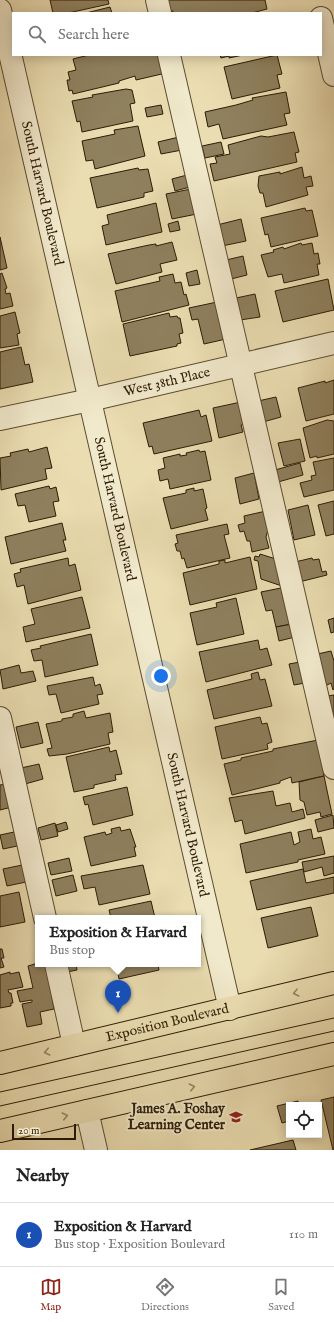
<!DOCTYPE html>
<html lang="en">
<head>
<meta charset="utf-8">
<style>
  :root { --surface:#fff; --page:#f6f6f6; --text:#222; --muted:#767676; --line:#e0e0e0; --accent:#8f2418 }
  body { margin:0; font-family:"IM FELL English",serif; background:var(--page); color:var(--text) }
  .controls { position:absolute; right:12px; bottom:12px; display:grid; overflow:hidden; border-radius:0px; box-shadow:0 2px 10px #0003 }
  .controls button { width:36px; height:36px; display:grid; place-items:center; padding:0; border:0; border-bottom:1px solid var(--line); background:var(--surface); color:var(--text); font:20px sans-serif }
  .scale { position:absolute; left:12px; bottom:10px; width:64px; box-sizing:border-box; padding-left:4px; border:2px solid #2d1c05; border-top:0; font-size:11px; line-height:14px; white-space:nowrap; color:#2d1c05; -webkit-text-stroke:3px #f1e9cc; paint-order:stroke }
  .you { position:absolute; left:161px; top:676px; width:14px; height:14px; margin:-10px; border:3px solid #fff; border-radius:50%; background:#1a73e8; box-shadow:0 0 0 6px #1a73e833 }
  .badge { display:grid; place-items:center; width:26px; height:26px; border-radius:50%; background:var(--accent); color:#fff; font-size:13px; font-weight:700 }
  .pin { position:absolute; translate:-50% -33px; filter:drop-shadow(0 1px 2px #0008) }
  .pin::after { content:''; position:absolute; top:21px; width:14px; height:12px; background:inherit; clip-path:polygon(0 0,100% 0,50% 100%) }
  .popup { position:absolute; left:35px; top:915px; width:166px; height:52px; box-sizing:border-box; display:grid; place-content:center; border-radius:0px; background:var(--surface); filter:drop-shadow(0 1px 3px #0005); font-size:13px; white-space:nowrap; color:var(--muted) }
  .popup b { font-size:15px; color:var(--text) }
  .popup::after { content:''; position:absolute; left:50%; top:100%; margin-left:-8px; border:8px solid transparent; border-top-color:var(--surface) }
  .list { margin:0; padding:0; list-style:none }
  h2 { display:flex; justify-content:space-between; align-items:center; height:52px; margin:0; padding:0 16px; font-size:17px }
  h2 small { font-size:13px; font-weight:400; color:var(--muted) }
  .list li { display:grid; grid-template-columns:26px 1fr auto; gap:12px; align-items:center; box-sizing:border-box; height:64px; padding:0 16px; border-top:1px solid var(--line) }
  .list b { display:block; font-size:15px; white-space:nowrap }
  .list p { margin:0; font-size:13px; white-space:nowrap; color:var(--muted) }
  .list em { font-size:13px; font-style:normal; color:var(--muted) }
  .icon { flex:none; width:22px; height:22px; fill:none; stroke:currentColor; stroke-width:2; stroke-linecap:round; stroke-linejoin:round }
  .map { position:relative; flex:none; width:334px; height:1150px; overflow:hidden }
  .search { position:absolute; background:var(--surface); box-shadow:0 2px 10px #0003; left:12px; right:12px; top:12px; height:44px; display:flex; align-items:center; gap:10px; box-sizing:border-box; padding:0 14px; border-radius:0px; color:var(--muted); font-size:15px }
  .sheet { height:116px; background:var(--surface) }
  nav { display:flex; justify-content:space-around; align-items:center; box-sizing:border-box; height:56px; border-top:1px solid var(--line); background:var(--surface); font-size:11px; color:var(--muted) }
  nav a { display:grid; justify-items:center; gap:2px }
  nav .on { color:var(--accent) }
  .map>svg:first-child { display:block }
  .building { fill:#8f805e; stroke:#2d1c05 }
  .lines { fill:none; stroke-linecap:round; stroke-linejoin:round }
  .minor-casing { stroke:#5c4c30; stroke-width:24 }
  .major-casing { stroke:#2d1c05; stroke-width:24 }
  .minor { stroke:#f1e9cc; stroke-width:22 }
  .major { stroke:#eaddb1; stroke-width:22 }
  .tram { stroke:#2d1c05; stroke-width:1 }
  .oneway { stroke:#958664 }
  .labels { text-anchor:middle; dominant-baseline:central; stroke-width:4; stroke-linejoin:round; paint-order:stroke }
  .street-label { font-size:14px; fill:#2d1c05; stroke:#f1e9cc }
  .poi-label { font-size:14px; font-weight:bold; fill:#2d1c05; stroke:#f1e9cc; text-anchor:end }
</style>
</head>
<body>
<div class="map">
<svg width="334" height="1150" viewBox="0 0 334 1150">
  <rect width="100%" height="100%" fill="#eaddb1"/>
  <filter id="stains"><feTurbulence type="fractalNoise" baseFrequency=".005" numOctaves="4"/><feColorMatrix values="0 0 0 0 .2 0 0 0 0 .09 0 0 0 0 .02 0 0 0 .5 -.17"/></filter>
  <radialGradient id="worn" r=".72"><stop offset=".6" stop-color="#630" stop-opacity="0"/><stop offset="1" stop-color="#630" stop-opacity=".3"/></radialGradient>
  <!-- building -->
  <g class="building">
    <path d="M50,0H108L109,4L68,13H53Z"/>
    <path d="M166,0H265L267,9L252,13H173V11L169,12Z"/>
    <path d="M110,7L112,13H86Z"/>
    <path d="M89,55H162L166,73L136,80L135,76L119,81V83L73,94L72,90L69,91L67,80H70L68,72L76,70L73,59Z"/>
    <path d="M220,55H243L229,58V56L221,58Z"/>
    <path d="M277,55L282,74L277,75L280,88L232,99L224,67Z"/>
    <path d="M126,89L132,90L135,103L130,104L133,121L82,132L80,121L77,122L72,101L93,97L92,95Z"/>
    <path d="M286,92L290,113L284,114L287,125L223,139L219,124L208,127L205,112L236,105L253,100L252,98Z"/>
    <path d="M161,105L163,114L147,117L145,108Z"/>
    <path d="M138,126L145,156L95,169L93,160L86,161L82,141L115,134L114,130Z"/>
    <path d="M294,132L299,152L295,153L297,162L214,181L210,164L217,163L215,157L230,154L228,145L261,136L268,137Z"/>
    <path d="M179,137L182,150L161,154L158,142Z"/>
    <path d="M221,142L224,154L205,158L202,146Z"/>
    <path d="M302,167L304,178L311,176L313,186L306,187L308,195L266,207L263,193H260L258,186L259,176L280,172V174Z"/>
    <path d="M138,168L139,170L148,169L153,191L144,193V197L97,208L90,178Z"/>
    <path d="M187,175L190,187L175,191L172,179Z"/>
    <path d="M191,189L197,214L172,219L166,194Z"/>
    <path d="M156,203L162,232L106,245L102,226L109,224L107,215Z"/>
    <path d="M305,208L306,211L312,210L318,236L271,247L268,234L265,235L261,218Z"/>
    <path d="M241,219L246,241L222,246L217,225Z"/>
    <path d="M178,221L180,230L170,232L168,224Z"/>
    <path d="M0,237L7,268L0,270Z"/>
    <path d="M172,242L177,260L160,264L162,272L116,284L108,254L149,245L156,244V246Z"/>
    <path d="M301,243L302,245L312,243L314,254L318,253L320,264H317L319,275L284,283L282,274L268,277L261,255L274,252L273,250L283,247L284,249Z"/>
    <path d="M243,256L247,275L227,280L222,261Z"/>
    <path d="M197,270L200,284L189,286L186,273Z"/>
    <path d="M2,273L7,288L5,289L6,294L10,293L13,306L0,309V274Z"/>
    <path d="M173,274L175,283L181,282L184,295L186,294L189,305L122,322L115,291L160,281L159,277Z"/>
    <path d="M328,279L334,310L283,322L275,291Z"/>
    <path d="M255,294L260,317L240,320L236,298Z"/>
    <path d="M217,302L226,339L204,344L198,319L192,320L189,308Z"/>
    <path d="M15,312L20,333L17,334L19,345L0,348V316Z"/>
    <path d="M169,313L170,317L177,316L178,318H180L183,333L179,334L181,343L177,344V346L130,356L123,324Z"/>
    <path d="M21,347L25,365L29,364L33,382L0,389V352Z"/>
    <path d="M334,380V414L306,421L298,388L325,381V383Z"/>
    <path d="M276,397L281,417L263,422L258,401Z"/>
    <path d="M241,402L246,424L241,425L243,432L219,438L213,408Z"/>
    <path d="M199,410L201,417L206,415L212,441L154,454L152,446L149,447L143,423Z"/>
    <path d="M327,420L334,421V454L317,458V456L310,458L303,428Z"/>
    <path d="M300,439L305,461L284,466L278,443Z"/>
    <path d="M47,447L52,468L45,469L47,479L1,490L0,458L11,456L10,453L28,449L29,452Z"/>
    <path d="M199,450L200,452L205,451L211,480L170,489L168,479L160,481L158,470L165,468L163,458L180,454V456L187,455L186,453Z"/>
    <path d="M334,458V490L304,497L300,483L312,480L311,476L316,475L313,462Z"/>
    <path d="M300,463L303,475L278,482L275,470Z"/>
    <path d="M254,473L259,499L240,504L235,478Z"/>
    <path d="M49,486L50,489L56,487L59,501L53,502L56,516L29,522L25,505L18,506L15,494Z"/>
    <path d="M194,488V491L203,489L207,508L205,509L208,520L171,529L163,498L186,493V490Z"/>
    <path d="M334,501V534L326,536L318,505Z"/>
    <path d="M308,505L315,535L294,540L288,510Z"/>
    <path d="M266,511L269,526L266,537L269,548L252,552L250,541H247L244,531L240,532L238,525L245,523L244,516Z"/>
    <path d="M62,523L66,540H63L66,551L11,564L5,537Z"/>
    <path d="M227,524L229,534L224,535L230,558L187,568L184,558L182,559L180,551H177L175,544L178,543L176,535Z"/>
    <path d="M260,554L276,559L282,586L261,579L258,561L254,560L255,556L259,557Z"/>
    <path d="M250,557L257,589L190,605L183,573L219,564V561L225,560V563Z"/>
    <path d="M68,558L69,566L75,564L81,590L28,604L24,585L17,587L14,574L21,572L20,569Z"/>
    <path d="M312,558L313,560L319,559L322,572L326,571L327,575L299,582L295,562Z"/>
    <path d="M281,588L284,602L288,605L292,624L276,627L272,610L266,611L261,592Z"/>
    <path d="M82,597L90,628L26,642L23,627L35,624L31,609Z"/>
    <path d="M236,598L244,634L197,645L190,613L217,607L216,603Z"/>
    <path d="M334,618V632L331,633L328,620Z"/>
    <path d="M292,624L295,637L279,641L276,627Z"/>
    <path d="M91,634L98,665L45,677L42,660L34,661L31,650L41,648L40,646Z"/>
    <path d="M258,640L260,650L267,648L272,665L206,682L199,652Z"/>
    <path d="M331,651L334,661V689L333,690L331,683L321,688L313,655Z"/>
    <path d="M300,662L305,683L294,685L289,664Z"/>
    <path d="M19,665L21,673L33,671L36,681L3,689L0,670Z"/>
    <path d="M258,672L260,680L265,679L272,706L214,719L207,690L252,679L251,674Z"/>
    <path d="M93,677L95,686L100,684L103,694L97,695L99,704L61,713L56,694L49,695L47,686Z"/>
    <path d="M334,695V728L322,697Z"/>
    <path d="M84,711L86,718L110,713L113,732L108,733L110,744L67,754L49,756L47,749L52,748L46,724L62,721V719L73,717V714Z"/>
    <path d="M260,717L262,724L267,723L272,742L267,744L268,749L222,759L215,727Z"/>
    <path d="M38,722L43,743L21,748L16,727Z"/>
    <path d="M318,740L324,776L292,783L291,777L280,781V783L232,795L224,764L241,760V758L273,751V749Z"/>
    <path d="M109,747L110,752L116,750L122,774L115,775L116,780L94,785V788L74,792L66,757Z"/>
    <path d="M39,764L43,779L25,784L21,768Z"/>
    <path d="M324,776L332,814L321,817L320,812L307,815L304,802L300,800L299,782Z"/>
    <path d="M6,784L12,807L0,810V785Z"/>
    <path d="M127,787L133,815L93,825L88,804L85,805L83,797Z"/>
    <path d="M273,791L276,806L290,803L292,812L303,809L305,818L245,834L242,820L235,822L229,798Z"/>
    <path d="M333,815L334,828L318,832L315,820Z"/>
    <path d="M66,822L68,829L58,832L56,825Z"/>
    <path d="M55,823L58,836L41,840L38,828Z"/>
    <path d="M120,827L121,831L130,829L136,847H134L136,856L91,866L84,837L105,832L106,835L112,833L111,829Z"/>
    <path d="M311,829L313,839L321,837L325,854L298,860V862L246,873L240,844L291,832L294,845L300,842L298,832Z"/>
    <path d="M19,831L22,845L3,849L0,835Z"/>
    <path d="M334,856V873L324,876L322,867L304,872L302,862Z"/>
    <path d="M69,858L72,871L51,875L48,863Z"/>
    <path d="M27,864L31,881L7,886L3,869Z"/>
    <path d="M143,865L150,894L99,905L95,887L84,889L81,876Z"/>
    <path d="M303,869L306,883L334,877V893L257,910L250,881Z"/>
    <path d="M73,875L77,891L56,896L52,880Z"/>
    <path d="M19,892L25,922L0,927V896Z"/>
    <path d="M151,901L155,918H111L109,910Z"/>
    <path d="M311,907L318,936L268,948L261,918Z"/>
    <path d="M0,949H2L4,958H1L4,967L0,968Z"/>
    <path d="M38,963L50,964V985L54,1009L40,1012L42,1024L27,1027L22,1004L32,1002V1000L20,1002L17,991L33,988L28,966Z"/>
    <path d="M65,964H76L77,970L67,972Z"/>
    <path d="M116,964H163L158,965L159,970L119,979Z"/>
    <path d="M10,972V974L19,972L23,987L8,990L9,993H11L13,1003H11V1006L0,1008V975Z"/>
    <path d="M334,1097V1150H333L321,1100Z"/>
    <path d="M298,1101L299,1105H289V1121L282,1123L277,1106Z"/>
    <path d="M293,1140L296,1150H250Z"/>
  </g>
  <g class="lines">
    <!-- minor casing -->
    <g class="minor-casing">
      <g id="minor">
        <path d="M157,0L160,13"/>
        <path id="s1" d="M0,10L230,1009"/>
        <path d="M321,18L334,75"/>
        <path d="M169,55L334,768"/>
        <path id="s2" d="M0,419L90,400L334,343"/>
        <path d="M0,718L45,918"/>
        <path d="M56,964L74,1045"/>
        <path d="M87,1111L96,1150"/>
      </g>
    </g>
    <!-- major casing -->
    <g class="major-casing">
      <g id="major">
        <path id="s3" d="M0,1063L334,983"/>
        <path d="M0,1131L334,1054"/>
      </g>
    </g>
    <!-- minor -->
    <use href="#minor" class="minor"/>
    <!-- major -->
    <use href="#major" class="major"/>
    <!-- tram -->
    <g class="tram">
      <path d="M0,1092L334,1018"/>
      <path d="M0,1106L334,1031"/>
    </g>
  </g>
  <!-- one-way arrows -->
  <defs><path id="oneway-chevron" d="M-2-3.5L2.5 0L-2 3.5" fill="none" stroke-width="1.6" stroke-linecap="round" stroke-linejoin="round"/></defs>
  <g class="oneway">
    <use href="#oneway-chevron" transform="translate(296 993) rotate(166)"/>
    <use href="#oneway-chevron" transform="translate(47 1052) rotate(167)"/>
    <use href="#oneway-chevron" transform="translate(192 1087) rotate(-13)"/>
    <use href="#oneway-chevron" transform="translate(65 1116) rotate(-13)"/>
  </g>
  <!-- icons -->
  <defs>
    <g id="school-bare" transform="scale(1.08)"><path d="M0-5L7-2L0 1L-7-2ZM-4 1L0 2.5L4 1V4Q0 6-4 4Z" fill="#8f2418" stroke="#f1e9cc" stroke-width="2.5" paint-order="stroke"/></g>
  </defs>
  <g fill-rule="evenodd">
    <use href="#school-bare" x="236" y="1117"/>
  </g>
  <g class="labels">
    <!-- street labels -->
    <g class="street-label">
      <text stroke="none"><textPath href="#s1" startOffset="188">South Harvard Boulevard</textPath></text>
      <text stroke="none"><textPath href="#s2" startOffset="171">West 38th Place</textPath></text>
      <text stroke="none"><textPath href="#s1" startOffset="512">South Harvard Boulevard</textPath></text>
      <text stroke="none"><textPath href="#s1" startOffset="836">South Harvard Boulevard</textPath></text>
      <text stroke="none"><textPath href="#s3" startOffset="172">Exposition Boulevard</textPath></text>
    </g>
    <!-- poi labels -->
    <g class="poi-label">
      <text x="225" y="1109">James A. Foshay<tspan x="225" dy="16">Learning Center</tspan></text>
    </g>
  </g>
  <rect width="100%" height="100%" filter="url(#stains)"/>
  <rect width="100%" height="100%" fill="url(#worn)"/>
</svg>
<div class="controls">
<button><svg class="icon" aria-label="locate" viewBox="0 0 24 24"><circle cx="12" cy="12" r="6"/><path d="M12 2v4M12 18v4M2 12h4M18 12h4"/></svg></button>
</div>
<div class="scale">20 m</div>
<div class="you"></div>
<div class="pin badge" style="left:118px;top:1013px;background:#1a4fb4">1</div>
<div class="popup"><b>Exposition &amp; Harvard</b>Bus stop</div>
<div class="search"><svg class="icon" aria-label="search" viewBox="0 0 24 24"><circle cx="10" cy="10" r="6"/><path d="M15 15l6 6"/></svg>Search here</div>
</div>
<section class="sheet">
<h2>Nearby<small></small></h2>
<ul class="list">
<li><span class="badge" style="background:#1a4fb4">1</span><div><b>Exposition &amp; Harvard</b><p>Bus stop · Exposition Boulevard</p></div><em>110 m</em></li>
</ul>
</section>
<nav>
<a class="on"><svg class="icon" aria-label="map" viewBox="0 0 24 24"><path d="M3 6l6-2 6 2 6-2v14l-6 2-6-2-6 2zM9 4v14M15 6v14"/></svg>Map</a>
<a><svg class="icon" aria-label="directions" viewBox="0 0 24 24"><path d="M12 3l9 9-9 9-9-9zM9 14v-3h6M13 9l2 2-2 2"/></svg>Directions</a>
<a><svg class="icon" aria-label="saved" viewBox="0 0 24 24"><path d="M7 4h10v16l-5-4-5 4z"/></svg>Saved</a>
</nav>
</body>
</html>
